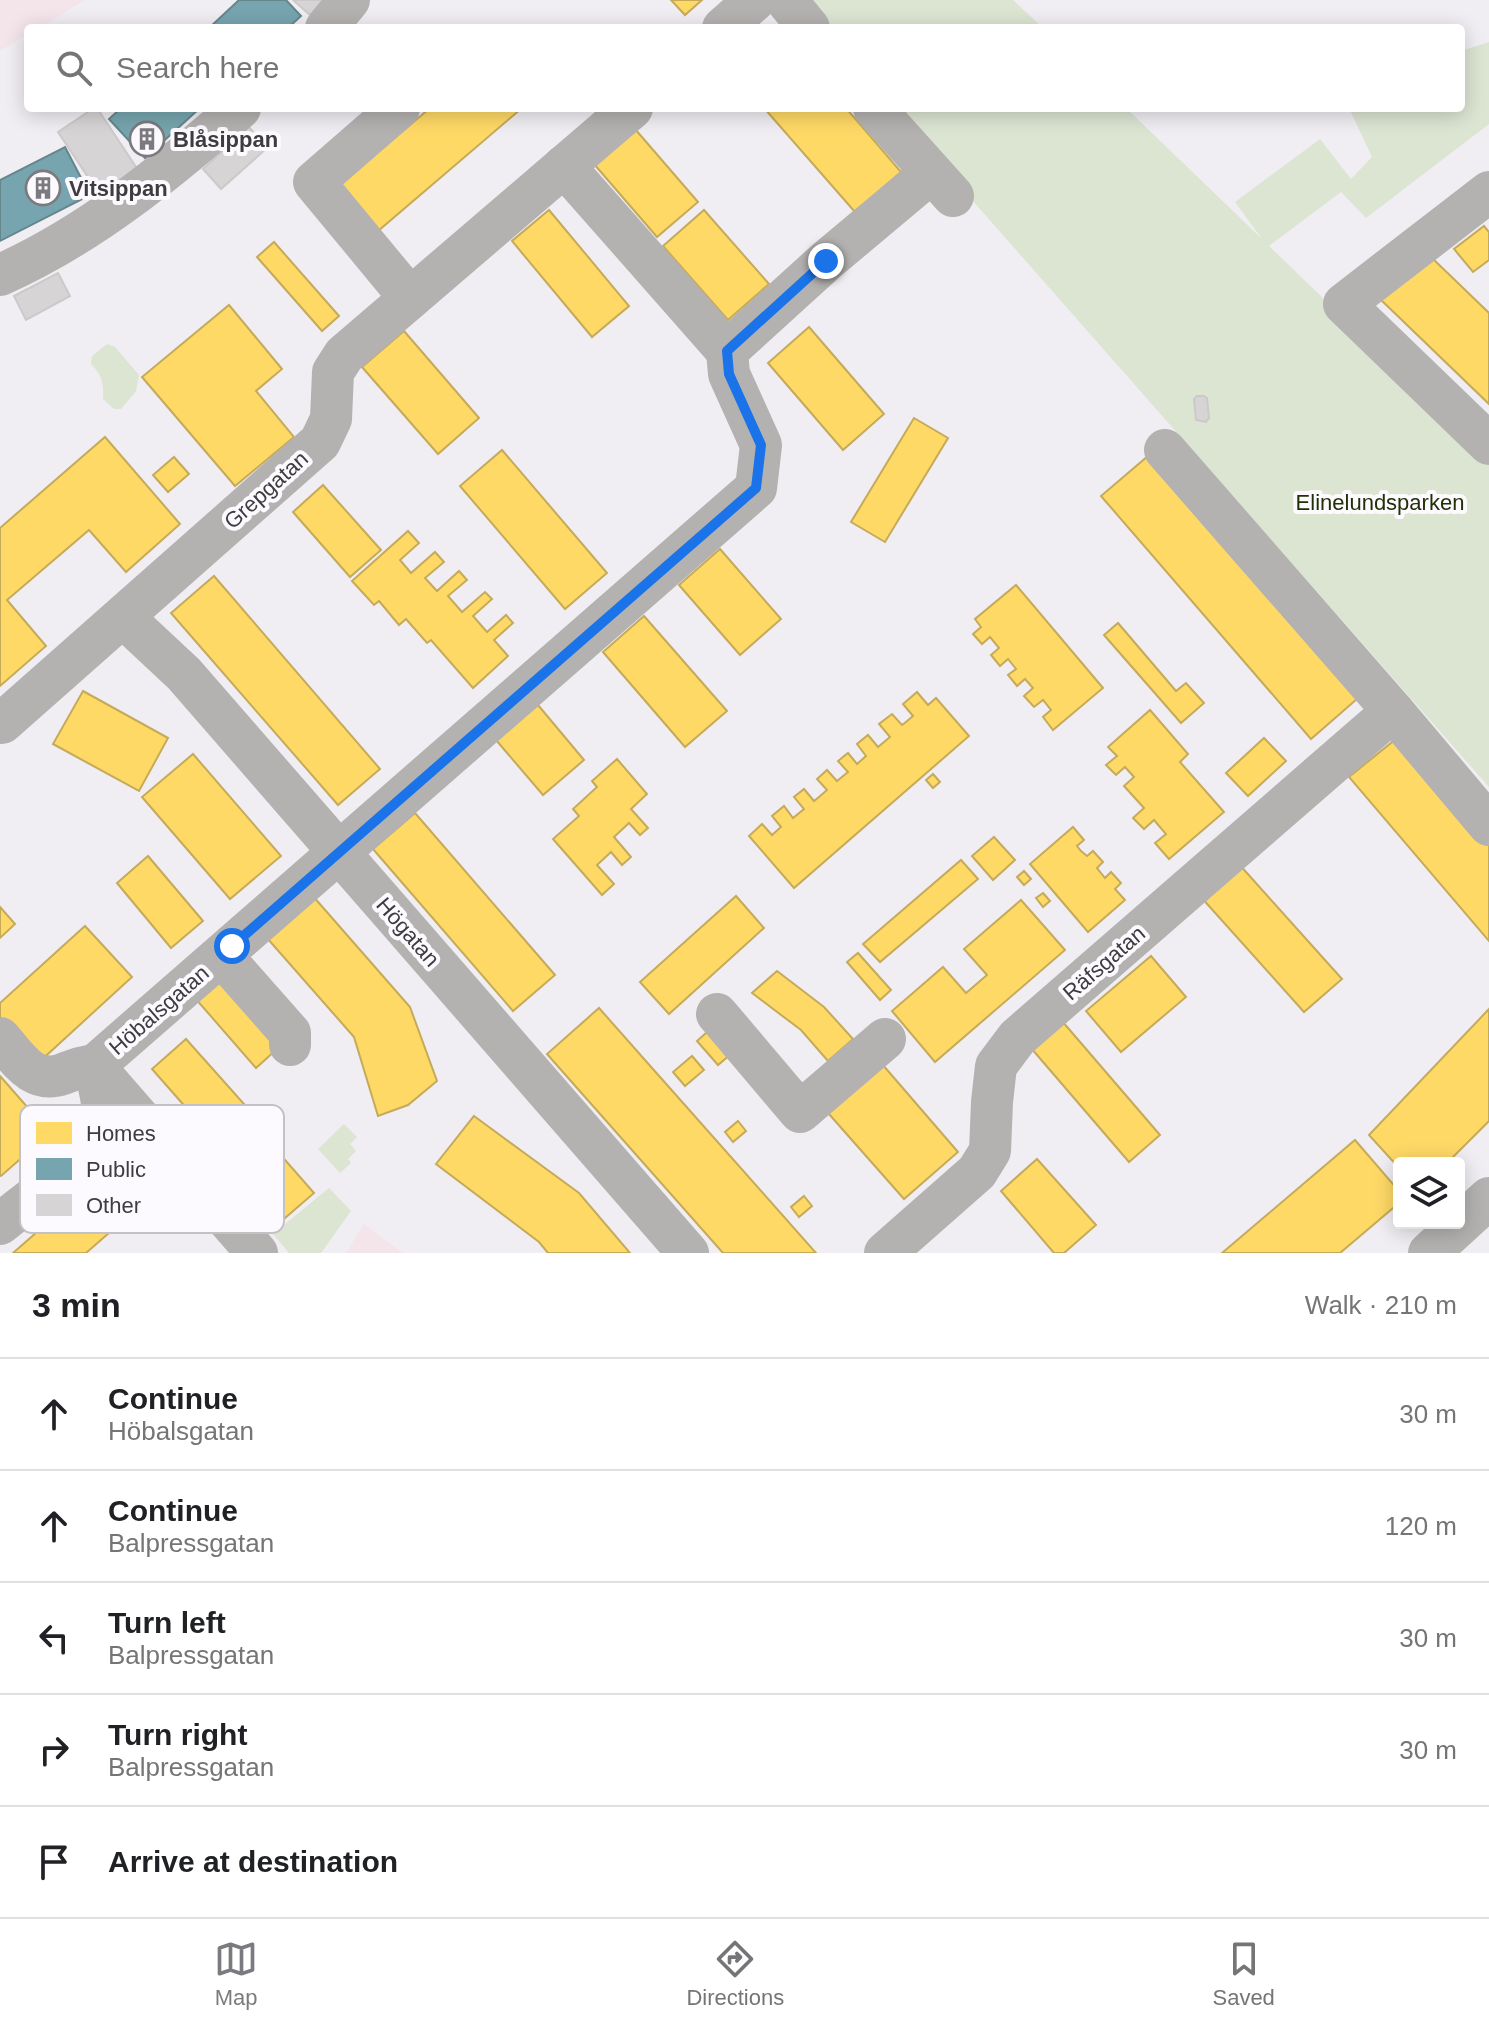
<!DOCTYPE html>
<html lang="en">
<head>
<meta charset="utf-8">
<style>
  :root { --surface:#fff; --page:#f6f6f6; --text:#202124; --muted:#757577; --line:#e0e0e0; --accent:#7c7a7e }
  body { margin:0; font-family:Arial,sans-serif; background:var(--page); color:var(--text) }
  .controls { position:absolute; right:24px; bottom:24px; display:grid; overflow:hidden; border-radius:8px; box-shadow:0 4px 20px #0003 }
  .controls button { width:72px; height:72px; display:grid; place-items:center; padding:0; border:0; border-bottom:2px solid var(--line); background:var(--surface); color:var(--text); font:40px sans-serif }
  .stop { position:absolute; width:24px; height:24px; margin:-18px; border:6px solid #1a73e8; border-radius:50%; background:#fff }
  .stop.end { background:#1a73e8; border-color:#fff; box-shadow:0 2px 8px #0008 }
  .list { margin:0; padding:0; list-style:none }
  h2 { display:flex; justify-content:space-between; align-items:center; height:104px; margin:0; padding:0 32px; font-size:34px }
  h2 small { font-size:26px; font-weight:400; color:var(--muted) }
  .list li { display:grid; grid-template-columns:52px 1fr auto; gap:24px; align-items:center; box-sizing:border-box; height:112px; padding:0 32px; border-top:2px solid var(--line) }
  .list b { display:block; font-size:30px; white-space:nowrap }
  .list p { margin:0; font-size:26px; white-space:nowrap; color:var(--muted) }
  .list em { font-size:26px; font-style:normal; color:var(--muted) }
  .icon { flex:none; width:44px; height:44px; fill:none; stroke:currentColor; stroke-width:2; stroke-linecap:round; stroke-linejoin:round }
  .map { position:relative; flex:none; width:1489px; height:1253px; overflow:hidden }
  .search { position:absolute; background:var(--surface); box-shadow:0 4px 20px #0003; left:24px; right:24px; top:24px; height:88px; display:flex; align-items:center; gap:20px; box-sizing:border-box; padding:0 28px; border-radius:8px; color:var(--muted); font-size:30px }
  .sheet { height:664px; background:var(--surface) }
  nav { display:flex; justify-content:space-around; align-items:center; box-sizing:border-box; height:112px; border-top:2px solid var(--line); background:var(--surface); font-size:22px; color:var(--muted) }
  nav a { display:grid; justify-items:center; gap:4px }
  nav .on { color:var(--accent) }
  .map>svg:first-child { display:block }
  .education { fill:#f4e5ea }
  .green { fill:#dce4d2 }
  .homes { fill:#ffd966; stroke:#c5aa5a; stroke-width:2 }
  .public { fill:#76a5af; stroke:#65868d; stroke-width:2 }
  .building { fill:#d7d4d5; stroke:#cbc9c9; stroke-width:2 }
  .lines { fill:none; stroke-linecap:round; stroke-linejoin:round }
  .minor { stroke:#b3b2b1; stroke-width:42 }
  .route { stroke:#1a73e8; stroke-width:10 }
  .labels { text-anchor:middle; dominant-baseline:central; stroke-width:8; stroke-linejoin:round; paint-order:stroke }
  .poi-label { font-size:22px; font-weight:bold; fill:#3e3c3f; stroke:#fdfaff; text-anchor:start }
  .street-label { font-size:22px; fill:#3e3c3f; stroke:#fdfaff }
  .park-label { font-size:22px; fill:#213106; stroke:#fdfaff }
  .key { fill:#fdfaff; stroke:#c4c1c5; stroke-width:2 }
  .key-label { font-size:22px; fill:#3e3c3f }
</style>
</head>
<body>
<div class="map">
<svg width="1489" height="1253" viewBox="0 0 1489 1253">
  <rect width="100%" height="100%" fill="#f0eef2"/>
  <!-- education -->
  <g class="education">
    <path d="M0,0H85L39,28H28V34L0,51Z"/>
    <path d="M364,1224L403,1253H346Z"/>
  </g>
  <!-- green -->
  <g class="green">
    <path d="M796,0H1013L1043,28H821Z"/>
    <path d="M1489,42V124L1366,218L1341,192L1269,246L1489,458V787L891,108H1126L1262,239L1235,202L1320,139L1351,179L1372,157L1349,108H1461V51Z"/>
    <path d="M107,344L115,347L139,375L136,391L121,409H114L103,399C104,384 102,375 91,364L92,356Z"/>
    <path d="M344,1124L357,1137L350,1144L356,1151L348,1159L351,1163L340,1173L318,1149Z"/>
    <path d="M329,1188L351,1211L321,1253H289L273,1234Z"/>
  </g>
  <!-- homes -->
  <g class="homes">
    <path d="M671,0H702L685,15Z"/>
    <path d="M430,108H522L378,231L339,185Z"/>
    <path d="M764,108H846L901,172L855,212Z"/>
    <path d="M635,129L698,202L657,237L594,164Z"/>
    <path d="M549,210L629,306L592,337L512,241Z"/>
    <path d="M704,210L769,284L728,320L663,246Z"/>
    <path d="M1484,226L1489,232V260L1473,272L1454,249Z"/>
    <path d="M274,242L339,316L322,331L257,257Z"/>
    <path d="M1431,257L1489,313V404L1378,297Z"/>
    <path d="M229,305L282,369L256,391L294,437L235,486L142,377Z"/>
    <path d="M809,327L884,414L843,450L768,363Z"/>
    <path d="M404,331L479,418L438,454L362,367Z"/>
    <path d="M914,418L948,438L885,542L851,522Z"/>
    <path d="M105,437L180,524L126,572L89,530L7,600L46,646L0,686V528Z"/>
    <path d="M502,450L607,573L565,609L460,486Z"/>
    <path d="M1148,456L1357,699L1311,739L1101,496Z"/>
    <path d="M174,457L189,474L168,492L153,475Z"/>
    <path d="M323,485L381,550L350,577L293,512Z"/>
    <path d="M408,531L419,543L400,560L411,573L435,552L444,562L425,578L437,591L459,571L467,580L448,596L462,612L485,592L492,599L473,616L487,632L506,615L513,623L494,640L508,656L473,688L431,640L427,643L406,619L399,625L379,601L374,605L352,581Z"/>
    <path d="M720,549L781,619L740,655L679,585Z"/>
    <path d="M214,576L380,769L338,805L171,613Z"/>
    <path d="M1016,585L1103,688L1053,730L1043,717L1051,710L1043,700L1034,707L1024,696L1033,688L1025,679L1017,686L1008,675L1016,669L1008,659L1000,666L991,655L999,648L990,637L982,644L973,634L981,627L975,619Z"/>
    <path d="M644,616L727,711L685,747L603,652Z"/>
    <path d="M1118,623L1176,691L1186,683L1204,703L1181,723L1104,635Z"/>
    <path d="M83,691L168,738L139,791L53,744Z"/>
    <path d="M917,692L928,705L936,698L969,736L794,888L749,836L762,824L772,835L781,827L772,816L784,806L793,818L804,809L794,797L804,789L814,801L819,797L827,790L817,779L827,770L837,781L848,772L838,761L848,753L857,764L866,756L857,744L868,735L878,747L890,737L879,724L892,714L902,725L906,722L913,716L903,704Z"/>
    <path d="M538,705L584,760L543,795L496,740Z"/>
    <path d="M1150,710L1188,754L1180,762L1224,812L1169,859L1155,843L1166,834L1154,820L1144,829L1133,818L1144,808L1124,786L1134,777L1125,767L1116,775L1106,765L1117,756L1108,747Z"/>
    <path d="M1407,730L1489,826V941L1349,777Z"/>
    <path d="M1264,738L1286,761L1248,796L1226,773Z"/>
    <path d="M193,754L281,856L230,899L142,797Z"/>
    <path d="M617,759L647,794L631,809L648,828L640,835L629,823L614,837L631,857L622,865L611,852L597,865L614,884L602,895L553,839L579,816L573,809L597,787L592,781Z"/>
    <path d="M933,774L940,782L933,788L926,780Z"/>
    <path d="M415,813L555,975L513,1011L373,849Z"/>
    <path d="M1073,827L1084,840L1077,846L1081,851L1087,856L1093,851L1103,862L1097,868L1105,878L1111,872L1121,883L1115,889L1125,900L1088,932L1030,864Z"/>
    <path d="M994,837L1015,860L993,880L972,856Z"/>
    <path d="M148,856L203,921L171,948L117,883Z"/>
    <path d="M961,860L978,879L880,962L863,944Z"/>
    <path d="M1238,863L1342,979L1304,1012L1200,896Z"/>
    <path d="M1024,871L1031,879L1024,885L1017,877Z"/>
    <path d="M1043,893L1050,901L1043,907L1036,898Z"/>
    <path d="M312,895L410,1007L437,1081L408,1105L378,1116L354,1037L267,938Z"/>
    <path d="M736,896L764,928L669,1014L640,982Z"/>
    <path d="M1021,900L1065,950L935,1062L892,1011L943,967L966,993L987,975L964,949Z"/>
    <path d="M0,907L15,924L0,938Z"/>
    <path d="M85,926L132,977L37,1064L0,1023V1003Z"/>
    <path d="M858,953L891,990L880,1000L847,962Z"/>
    <path d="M1151,956L1186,997L1121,1052L1086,1011Z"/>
    <path d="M227,971L287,1040L256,1068L195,998Z"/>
    <path d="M777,971L824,1007L853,1039L828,1061L801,1030L752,993Z"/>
    <path d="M599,1008L660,1077L816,1253H723L547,1054Z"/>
    <path d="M1489,1009V1121L1447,1163H1399V1168L1369,1135Z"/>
    <path d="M1062,1021L1160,1135L1129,1162L1031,1048Z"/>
    <path d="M716,1024L737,1049L718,1065L697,1041Z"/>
    <path d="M186,1039L261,1123L256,1127L314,1193L278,1224L220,1158L226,1153L152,1069Z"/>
    <path d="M692,1056L704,1070L685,1086L673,1072Z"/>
    <path d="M876,1057L958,1152L904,1199L821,1105Z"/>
    <path d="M0,1076L50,1133L1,1176L0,1175Z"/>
    <path d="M474,1116L579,1193L630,1253H548L539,1242L436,1164Z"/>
    <path d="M738,1121L746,1131L733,1142L725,1132Z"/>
    <path d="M1355,1140L1399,1191V1203L1340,1253H1222Z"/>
    <path d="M124,1156L156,1192L86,1253H13Z"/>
    <path d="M1037,1159L1096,1225L1064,1253H1054L1001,1191Z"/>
    <path d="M804,1196L812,1206L799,1217L791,1207Z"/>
  </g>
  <!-- public -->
  <g class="public">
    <path d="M239,0H286L301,16L288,28H209Z"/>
    <path d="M121,108H200L145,158L109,119Z"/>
    <path d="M65,147L90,195L0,241V180Z"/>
  </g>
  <!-- building -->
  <g class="building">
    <path d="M293,0H323L310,15Z"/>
    <path d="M94,108H97L138,170L100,195L58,132Z"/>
    <path d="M249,127L267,148L221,189L203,169Z"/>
    <path d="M58,273L70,296L26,320L14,296Z"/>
    <path d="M1197,396H1204L1207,398L1209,418L1206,422L1196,420L1194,399Z"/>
  </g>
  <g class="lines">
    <!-- minor -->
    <g class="minor">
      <path d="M786,0L809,28"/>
      <path d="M326,28L349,0"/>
      <path d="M723,28L755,0"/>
      <path d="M399,108L314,182L410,298"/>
      <path d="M874,108L953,196"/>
      <path d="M564,166L727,351"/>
      <path d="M1489,192L1344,304L1489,444"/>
      <path d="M0,275C90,235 166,172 240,108"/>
      <path d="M123,617L184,674L688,1253"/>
      <path d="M1393,711L1489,825"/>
      <path d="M2,723L320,442L331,419L333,372L344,355L632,108"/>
      <path d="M222,956L290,1033V1045"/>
      <path d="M717,1014L800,1112L885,1039"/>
      <path d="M0,1038C18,1058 32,1085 63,1074C74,1070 82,1066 94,1066L257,1253"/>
      <path d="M0,1224C31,1198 94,1157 102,1115C104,1101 97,1080 94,1066L756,488L761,445L729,374L727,351L826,261L931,173"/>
      <path d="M885,1253L977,1172L990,1151L992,1102L996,1066L1017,1038L1393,711L1165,450"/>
      <path d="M1429,1253L1489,1198"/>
    </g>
  </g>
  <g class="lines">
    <!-- route -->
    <path class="route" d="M232,946L756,488L761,445L729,374L727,351L826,261"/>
  </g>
  <!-- icons -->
  <defs>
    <g id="building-ring" transform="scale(1.8)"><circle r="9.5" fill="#fdfaff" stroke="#7c7a7e" stroke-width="1.5"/><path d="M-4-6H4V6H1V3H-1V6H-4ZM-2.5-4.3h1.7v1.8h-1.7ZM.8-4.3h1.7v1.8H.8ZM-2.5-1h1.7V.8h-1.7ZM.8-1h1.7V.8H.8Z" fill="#7c7a7e"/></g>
  </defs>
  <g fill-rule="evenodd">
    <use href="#building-ring" x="147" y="139"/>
    <use href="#building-ring" x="43" y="188"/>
  </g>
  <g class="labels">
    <!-- poi labels -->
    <g class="poi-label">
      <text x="173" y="139">Blåsippan</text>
      <text x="69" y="188">Vitsippan</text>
    </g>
    <!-- street labels -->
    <g class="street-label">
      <text transform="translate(266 490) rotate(-42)">Grepgatan</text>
      <text transform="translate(408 932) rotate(49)">Högatan</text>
      <text transform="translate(1104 963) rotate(-41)">Räfsgatan</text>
      <text transform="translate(159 1010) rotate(-41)">Höbalsgatan</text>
    </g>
    <!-- park labels -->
    <g class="park-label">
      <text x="1380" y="502">Elinelundsparken</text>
    </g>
  </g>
  <!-- legend -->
  <rect x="20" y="1105" width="264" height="128" rx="12" class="key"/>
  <rect x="36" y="1122" width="36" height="22" fill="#ffd966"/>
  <rect x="36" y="1158" width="36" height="22" fill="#76a5af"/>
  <rect x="36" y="1194" width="36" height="22" fill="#d7d4d5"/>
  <g class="key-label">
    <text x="86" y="1141">Homes</text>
    <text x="86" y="1177">Public</text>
    <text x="86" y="1213">Other</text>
  </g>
</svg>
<div class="controls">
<button><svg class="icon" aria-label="layers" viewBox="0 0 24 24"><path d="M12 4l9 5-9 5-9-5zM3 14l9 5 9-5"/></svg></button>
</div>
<div class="stop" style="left:232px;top:946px"></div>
<div class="stop end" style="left:826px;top:261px"></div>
<div class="search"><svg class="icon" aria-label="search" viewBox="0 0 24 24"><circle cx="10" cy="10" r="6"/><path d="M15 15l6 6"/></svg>Search here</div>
</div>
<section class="sheet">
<h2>3 min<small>Walk · 210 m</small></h2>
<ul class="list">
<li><svg class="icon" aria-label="ahead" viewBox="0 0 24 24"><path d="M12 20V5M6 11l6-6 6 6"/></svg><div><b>Continue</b><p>Höbalsgatan</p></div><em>30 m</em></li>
<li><svg class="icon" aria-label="ahead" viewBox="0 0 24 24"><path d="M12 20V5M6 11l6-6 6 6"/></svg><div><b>Continue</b><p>Balpressgatan</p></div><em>120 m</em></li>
<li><svg class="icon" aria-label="left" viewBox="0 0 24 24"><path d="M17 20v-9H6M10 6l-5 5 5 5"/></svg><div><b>Turn left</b><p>Balpressgatan</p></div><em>30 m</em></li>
<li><svg class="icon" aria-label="right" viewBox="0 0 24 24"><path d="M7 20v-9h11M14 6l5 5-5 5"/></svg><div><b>Turn right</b><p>Balpressgatan</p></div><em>30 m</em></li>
<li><svg class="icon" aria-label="arrive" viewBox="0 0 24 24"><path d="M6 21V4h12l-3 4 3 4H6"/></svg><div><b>Arrive at destination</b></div></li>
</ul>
</section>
<nav>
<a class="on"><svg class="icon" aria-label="map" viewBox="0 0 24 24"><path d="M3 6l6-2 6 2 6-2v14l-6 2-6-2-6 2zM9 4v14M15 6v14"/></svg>Map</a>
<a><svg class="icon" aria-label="directions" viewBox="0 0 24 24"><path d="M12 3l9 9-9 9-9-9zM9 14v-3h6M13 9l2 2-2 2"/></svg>Directions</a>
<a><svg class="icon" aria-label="saved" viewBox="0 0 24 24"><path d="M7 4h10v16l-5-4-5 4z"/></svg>Saved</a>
</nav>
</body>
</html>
